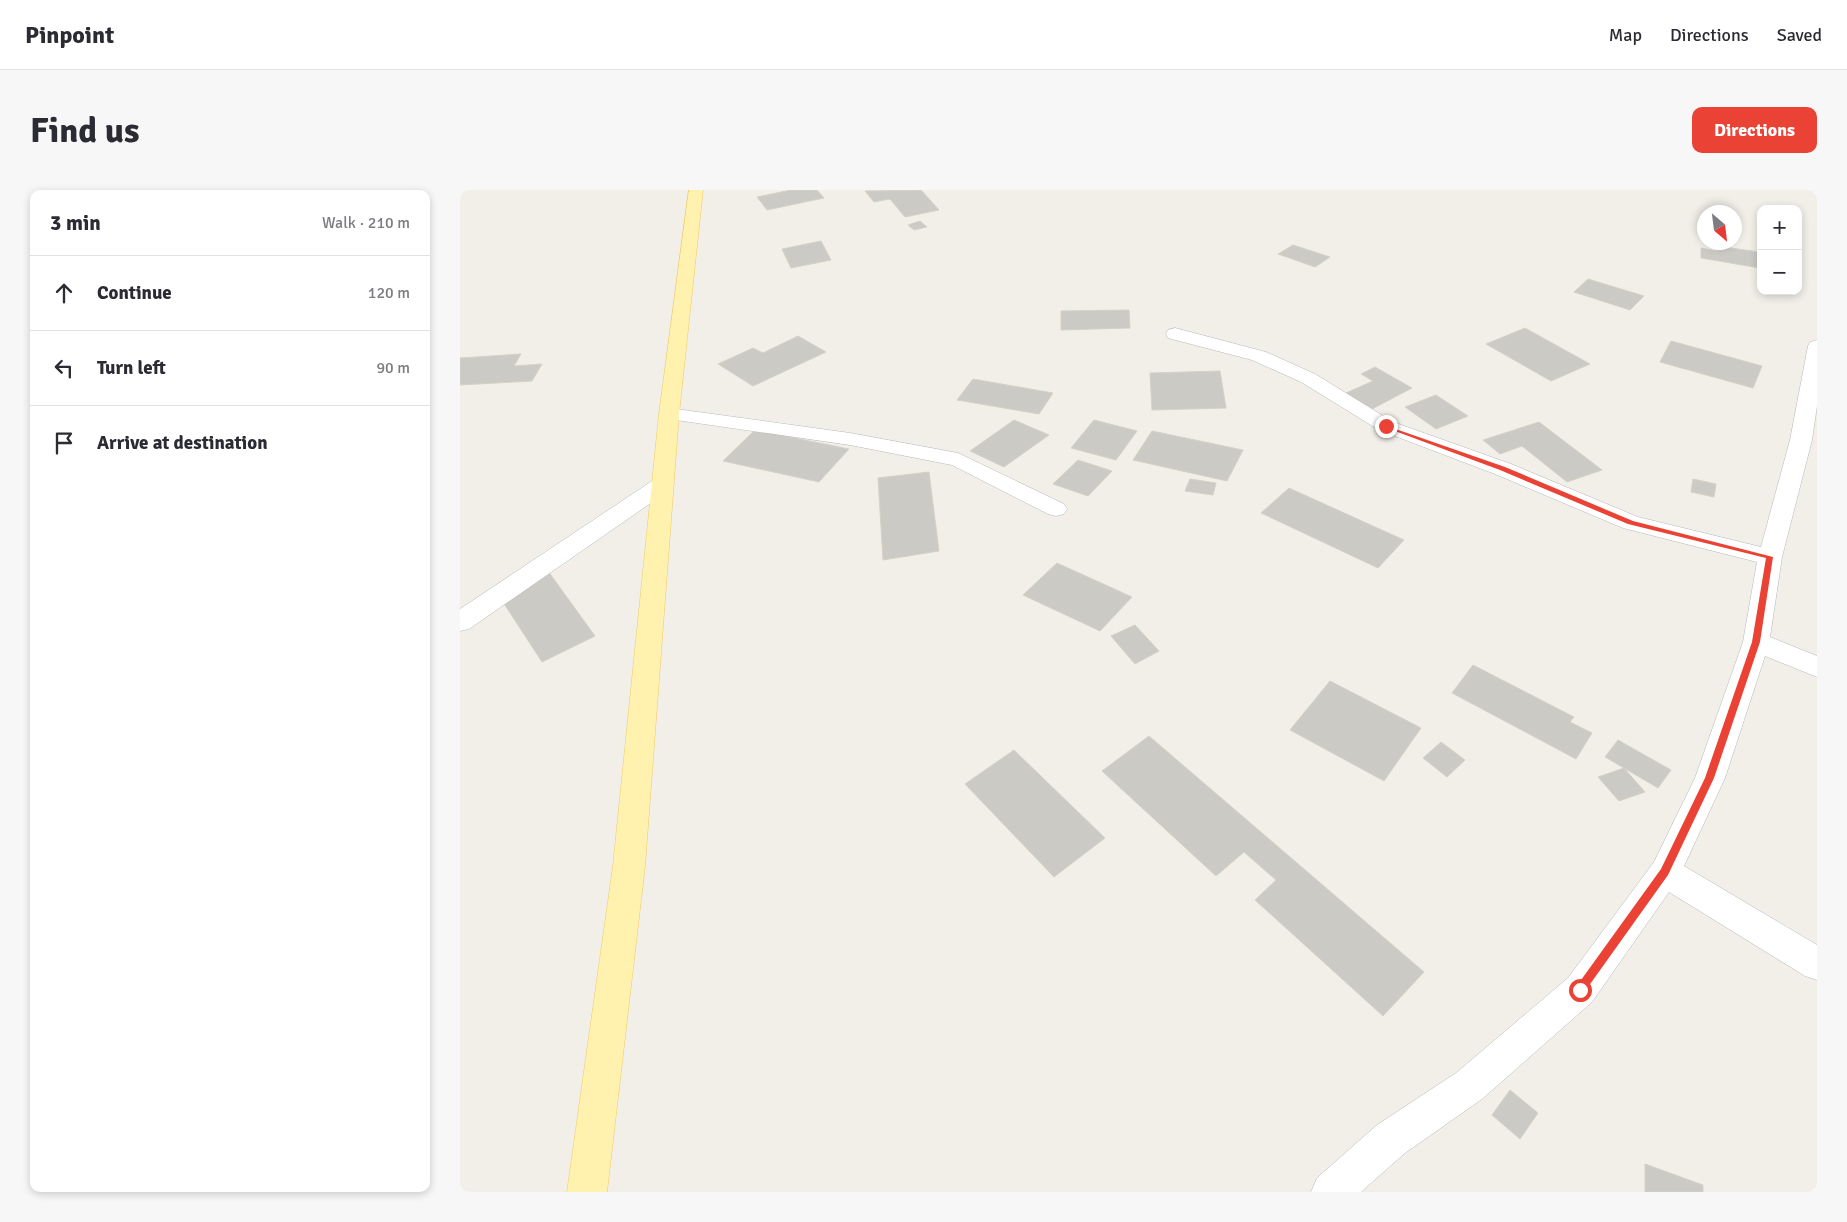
<!DOCTYPE html>
<html lang="en">
<head>
<meta charset="utf-8">
<style>
  :root { --surface:#fff; --page:#f7f7f7; --text:#2b2b33; --muted:#7c7c81; --line:#e1e1e2; --accent:#ea4335 }
  body { margin:0; font-family:Signika,sans-serif; background:var(--page); color:var(--text) }
  .controls { position:absolute; right:15px; top:15px; display:grid; overflow:hidden; border-radius:10px; box-shadow:0 2px 8px #0003 }
  .controls button { width:45px; height:45px; display:grid; place-items:center; padding:0; border:0; border-bottom:1px solid var(--line); background:var(--surface); color:var(--text); font:25px sans-serif }
  .compass { position:absolute; left:1237px; top:15px; width:45px; height:45px; border-radius:50%; background:var(--surface); box-shadow:0 2px 8px #0003; rotate:152deg }
  .stop { position:absolute; width:15px; height:15px; margin:-11px; border:4px solid #ea4335; border-radius:50%; background:#fff }
  .stop.end { background:#ea4335; border-color:#fff; box-shadow:0 1px 5px #0008 }
  .list { margin:0; padding:0; list-style:none }
  h2 { display:flex; justify-content:space-between; align-items:center; height:65px; margin:0; padding:0 20px; font-size:21px }
  h2 small { font-size:16px; font-weight:400; color:var(--muted) }
  .list li { display:grid; grid-template-columns:32px 1fr auto; gap:15px; align-items:center; box-sizing:border-box; height:75px; padding:0 20px; border-top:1px solid var(--line) }
  .list b { display:block; font-size:19px; white-space:nowrap }
  .list em { font-size:16px; font-style:normal; color:var(--muted) }
  .icon { flex:none; width:28px; height:28px; fill:none; stroke:currentColor; stroke-width:2; stroke-linecap:round; stroke-linejoin:round }
  .map { position:relative; flex:none; width:1357px; height:1002px; overflow:hidden; border-radius:10px }
  header { display:flex; align-items:center; gap:30px; box-sizing:border-box; height:70px; padding:0 25px; background:var(--surface); border-bottom:1px solid var(--line) }
  header strong { font-size:24px }
  nav { display:flex; gap:28px; margin-inline-start:auto; font-size:18px }
  .intro { display:flex; align-items:center; justify-content:space-between; box-sizing:border-box; height:120px; padding:0 30px }
  h1 { margin:0; font-size:35px }
  .button { padding:12px 22px; border-radius:10px; background:var(--accent); color:#fff; font-size:18px; font-weight:700 }
  main { display:flex; gap:30px; padding:0 30px }
  aside { flex:1; background:var(--surface); border-radius:10px; box-shadow:0 2px 8px #0003 }
  .map>svg:first-child { display:block }
  .building { fill:#cccac5; stroke:#d6d1c6 }
  .lines { fill:none; stroke-linecap:round; stroke-linejoin:round }
  .minor-casing { stroke:#b5b8bc; stroke-width:1 }
  .major-casing { stroke:#f2c960; stroke-width:1 }
  .minor { fill:#fff; fill-rule:evenodd }
  .major { fill:#fff2af; fill-rule:evenodd }
  .route { fill:#ea4335 }
</style>
</head>
<body>
<header>
<strong>Pinpoint</strong>
<nav><a>Map</a><a>Directions</a><a>Saved</a></nav>
</header>
<div class="intro"><h1>Find us</h1><a class="button">Directions</a></div>
<main>
<aside>
<h2>3 min<small>Walk · 210 m</small></h2>
<ul class="list">
<li><svg class="icon" aria-label="ahead" viewBox="0 0 24 24"><path d="M12 20V5M6 11l6-6 6 6"/></svg><div><b>Continue</b></div><em>120 m</em></li>
<li><svg class="icon" aria-label="left" viewBox="0 0 24 24"><path d="M17 20v-9H6M10 6l-5 5 5 5"/></svg><div><b>Turn left</b></div><em>90 m</em></li>
<li><svg class="icon" aria-label="arrive" viewBox="0 0 24 24"><path d="M6 21V4h12l-3 4 3 4H6"/></svg><div><b>Arrive at destination</b></div></li>
</ul>
</aside>
<div class="map">
<svg width="1357" height="1002" viewBox="0 0 1357 1002">
  <rect width="100%" height="100%" fill="#f1efe8"/>
  <!-- building -->
  <g class="building">
    <path d="M331,0H357L364,8L307,20L297,7Z"/>
    <path d="M461,0L479,20L445,27L430,9L414,12L405,1Z"/>
    <path d="M460,31L467,37L454,40L448,35Z"/>
    <path d="M361,51L371,70L331,78L322,59Z"/>
    <path d="M833,55L870,67L855,77L818,64Z"/>
    <path d="M1257,56L1299,62L1300,78L1241,68V58L1257,61Z"/>
    <path d="M1128,89L1184,106L1170,120L1114,102Z"/>
    <path d="M669,120L670,138L601,140V121Z"/>
    <path d="M1065,138L1130,174L1091,191L1026,154Z"/>
    <path d="M338,146L366,162L293,196L258,174L293,158L303,163Z"/>
    <path d="M1211,151L1302,176L1293,198L1200,172Z"/>
    <path d="M61,164L54,176L82,174L72,191L0,195V168Z"/>
    <path d="M915,177L952,198L912,219L886,203L913,191L901,184Z"/>
    <path d="M760,181L766,218L692,220L690,183Z"/>
    <path d="M513,189L593,203L579,224L497,210Z"/>
    <path d="M976,205L1008,226L976,239L945,217Z"/>
    <path d="M554,230L589,245L544,277L510,261Z"/>
    <path d="M634,230L677,241L656,270L611,258Z"/>
    <path d="M1079,232L1142,280L1107,292L1062,256L1040,264L1023,250Z"/>
    <path d="M295,240L389,259L359,292L263,271Z"/>
    <path d="M692,241L783,260L767,291L673,270Z"/>
    <path d="M618,270L652,281L628,306L593,294Z"/>
    <path d="M469,282L479,361L423,370L418,288Z"/>
    <path d="M730,289L756,293L753,305L725,301Z"/>
    <path d="M1233,289L1256,294L1254,307L1231,302Z"/>
    <path d="M829,298L944,350L918,378L801,323Z"/>
    <path d="M80,370L135,446L82,472L39,406L65,395L56,382Z"/>
    <path d="M597,373L672,407L640,441L563,405Z"/>
    <path d="M675,435L699,461L675,474L651,446Z"/>
    <path d="M1013,475L1114,527L1110,532L1132,543L1116,569L992,503Z"/>
    <path d="M870,491L961,538L924,591L830,540Z"/>
    <path d="M689,546L964,782L923,826L795,710L816,690L784,662L756,686L642,581Z"/>
    <path d="M1158,550L1211,580L1198,598L1145,567Z"/>
    <path d="M981,552L1005,570L987,587L963,568Z"/>
    <path d="M554,560L645,648L594,687L505,594Z"/>
    <path d="M1164,578L1185,602L1159,611L1138,587Z"/>
    <path d="M1050,900L1078,923L1060,949L1032,925Z"/>
    <path d="M1185,974L1243,995V1002H1185Z"/>
  </g>
  <g class="lines">
    <!-- minor casing -->
    <g class="minor-casing">
      <g id="minor">
        <path d="M715,138L806,162L855,184L933,232L1051,274L1178,327L1301,357L1330,250L1348,156L1350,152L1357,150V216L1352,250L1322,367L1310,447L1357,466V487L1305,466L1265,588L1224,676L1357,755V790L1345,786L1209,702L1132,812L1022,909L945,963L901,1002H851L857,988L917,935L996,883L1108,788L1194,672L1235,588L1283,452L1297,372L1163,338L1035,284L919,240L841,192L792,170L708,148L706,144L708,140Z"/>
        <path d="M209,218L390,243L498,263L604,314L607,319L604,324L596,326L588,324L492,275L390,255L202,228L199,224L202,220Z"/>
        <path d="M203,287L211,289L214,294L211,299L9,439L0,441V419L195,289Z"/>
      </g>
    </g>
    <!-- major casing -->
    <g class="major-casing">
      <path id="major" d="M229,0H243L219,224L185,676L147,1002H107L153,676L199,224Z"/>
    </g>
    <!-- minor -->
    <use href="#minor" class="minor"/>
    <!-- major -->
    <use href="#major" class="major"/>
  </g>
  <!-- route -->
  <path class="route" d="M924,235L1045,277L1173,331L1313,367L1300,452L1254,588L1208,685L1123,804L1120,805L1115,800L1116,797L1201,679L1245,588L1292,452L1306,368L1168,334L1040,280L924,237Z"/>
</svg>
<div class="controls">
<button>+</button>
<button>−</button>
</div>
<svg class="compass" viewBox="-18 -18 36 36"><path d="M0-13l5 13h-10z" fill="#e53935"/><path d="M0 13l5-13h-10z" fill="#7c7c81"/></svg>
<div class="stop" style="left:1120px;top:800px"></div>
<div class="stop end" style="left:926px;top:236px"></div>
</div>
</main>
</body>
</html>
